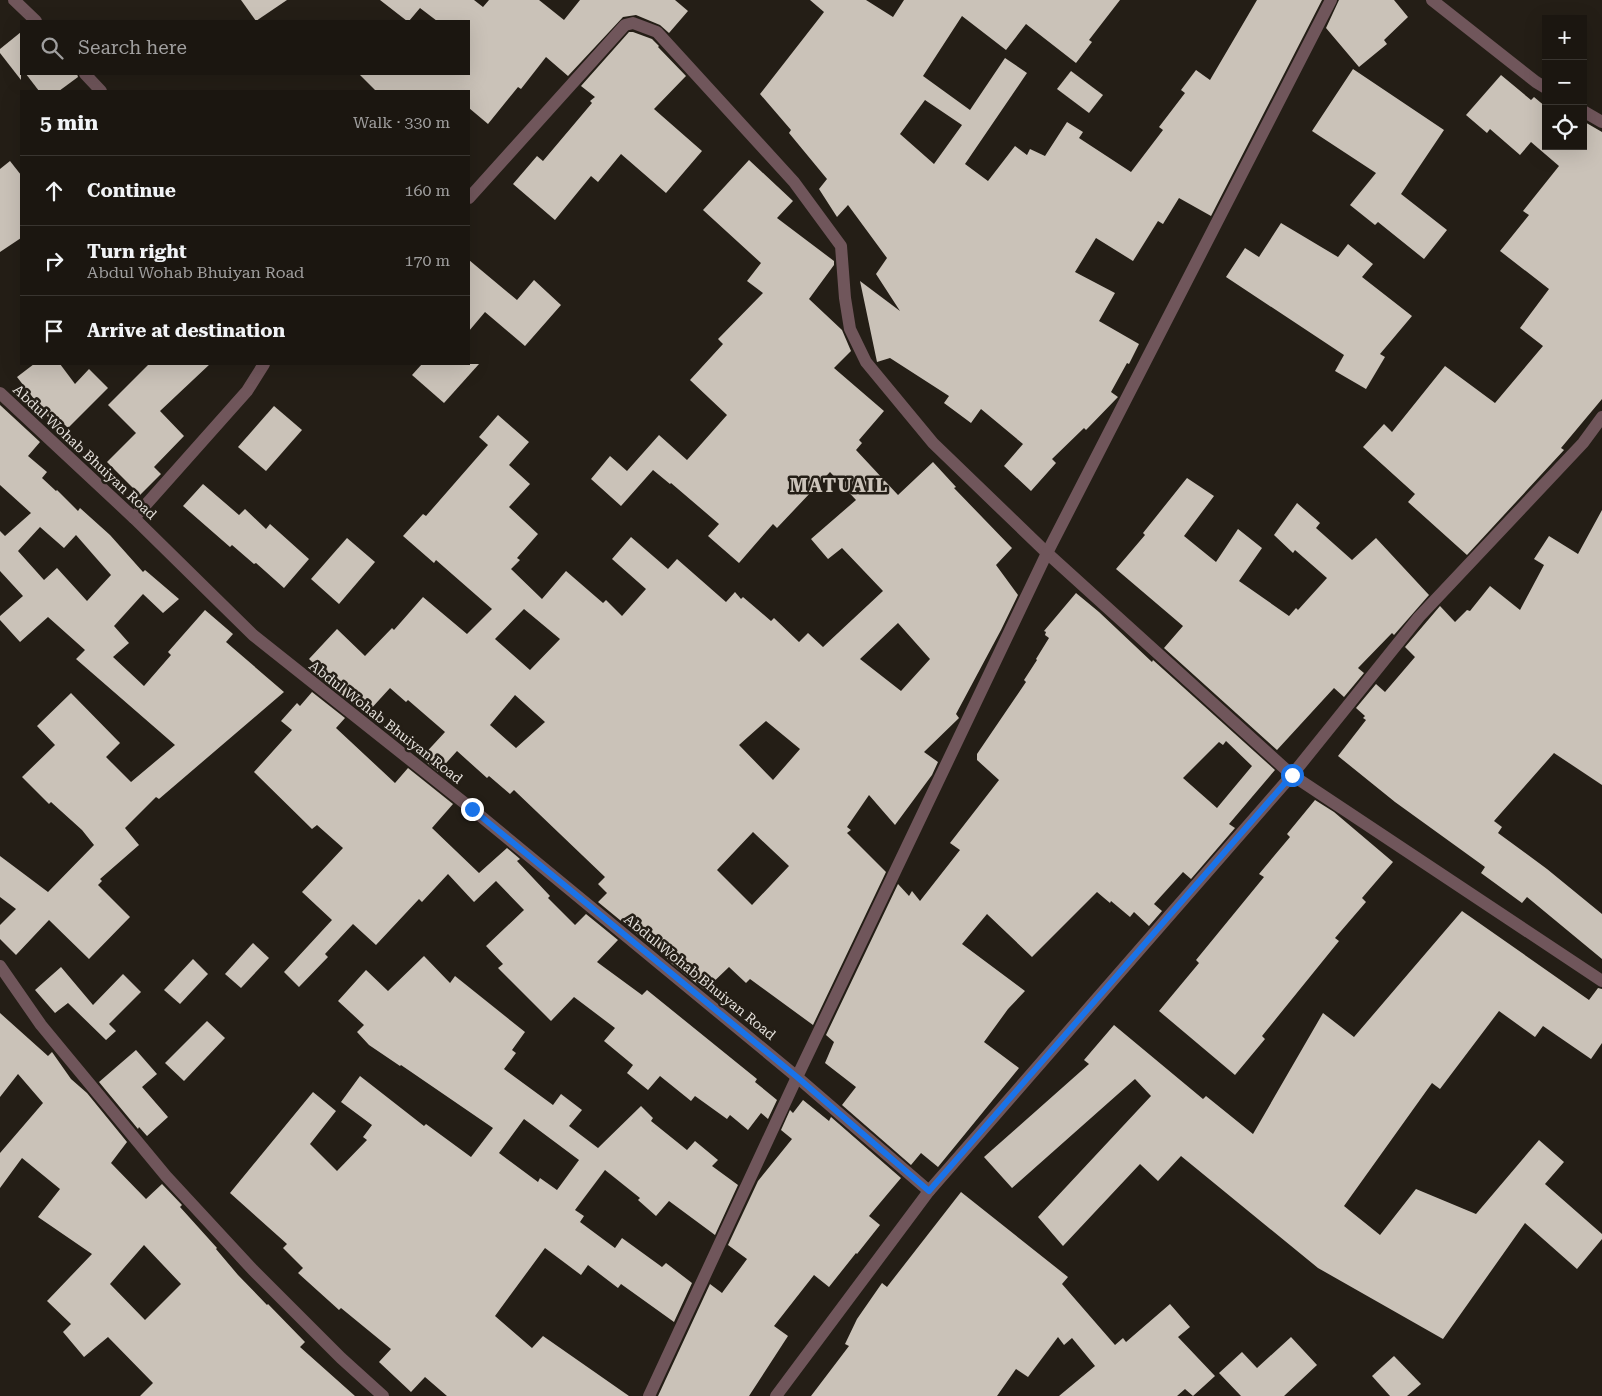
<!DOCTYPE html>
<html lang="en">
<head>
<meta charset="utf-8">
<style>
  :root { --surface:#1b1610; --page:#241f19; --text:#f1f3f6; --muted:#a09f9f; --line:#393530 }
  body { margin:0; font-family:"Roboto Serif",serif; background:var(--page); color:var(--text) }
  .controls { position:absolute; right:15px; top:15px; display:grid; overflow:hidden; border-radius:0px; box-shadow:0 5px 20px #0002 }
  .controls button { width:45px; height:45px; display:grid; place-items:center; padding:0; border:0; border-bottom:1px solid var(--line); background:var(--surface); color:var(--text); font:25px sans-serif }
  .stop { position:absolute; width:15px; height:15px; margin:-11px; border:4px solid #1a73e8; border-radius:50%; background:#fff }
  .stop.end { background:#1a73e8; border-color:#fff; box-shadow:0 1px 5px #0008 }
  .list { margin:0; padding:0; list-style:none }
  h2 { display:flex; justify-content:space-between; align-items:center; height:65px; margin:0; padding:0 20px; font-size:21px }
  h2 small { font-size:16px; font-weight:400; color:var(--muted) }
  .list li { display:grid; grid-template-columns:32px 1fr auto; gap:15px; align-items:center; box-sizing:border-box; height:70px; padding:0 20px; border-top:1px solid var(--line) }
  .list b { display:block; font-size:19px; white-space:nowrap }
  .list p { margin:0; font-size:16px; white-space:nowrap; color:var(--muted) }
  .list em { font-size:16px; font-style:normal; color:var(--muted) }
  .icon { flex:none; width:28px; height:28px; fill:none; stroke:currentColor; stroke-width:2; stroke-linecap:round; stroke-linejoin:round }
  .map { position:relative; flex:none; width:1602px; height:1396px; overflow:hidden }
  .search { position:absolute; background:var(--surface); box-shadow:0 5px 20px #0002; left:20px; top:20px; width:450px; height:55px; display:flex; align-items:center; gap:12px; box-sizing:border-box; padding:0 18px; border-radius:0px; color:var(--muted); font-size:19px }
  .panel { position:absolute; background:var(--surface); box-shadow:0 5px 20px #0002; left:20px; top:90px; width:450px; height:275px; border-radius:0px }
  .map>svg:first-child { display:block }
  .building { fill:#cac2b8; fill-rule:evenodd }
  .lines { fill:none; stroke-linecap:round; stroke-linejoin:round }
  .minor { stroke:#70565b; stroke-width:12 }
  .route { stroke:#1a73e8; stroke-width:6 }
  .labels { text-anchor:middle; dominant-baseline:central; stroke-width:5; stroke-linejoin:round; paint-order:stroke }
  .street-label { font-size:14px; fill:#e5e1dc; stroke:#241e16 }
  .district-label { font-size:19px; font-weight:bold; letter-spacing:1px; fill:#ccc4ba; stroke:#241e16 }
</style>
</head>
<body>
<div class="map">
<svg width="1602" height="1396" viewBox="0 0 1602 1396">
  <rect width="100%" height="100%" fill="#241e16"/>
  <!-- building -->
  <g class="building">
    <path d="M241,0H287L256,21Z"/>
    <path d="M380,0H474L483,7L489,0H539L564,20L580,0H675L688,11L669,33L660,25L636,15L623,17L568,76L546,57L521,89L518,87L488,124L469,108V91H376L359,74H469V21H437L420,8L409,21H407Z"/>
    <path d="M810,0H866L893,17L904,0H1120L1089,40L1092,42L1076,63L1026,24L1006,50L962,16L923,76L970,110L1005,58L1027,73L965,164L988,181L1015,146L1027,155L1030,149L1045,156L1067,122L1083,132L1079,138L1131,172L1163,130L1159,127L1185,93L1181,90L1196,70L1210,80L1257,0H1322L1211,216L1179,198L1163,224L1158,221L1133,261L1096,238L1075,272L1115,293L1099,321L1139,344L1129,364L1127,363L1111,392L1118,397L1086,430L1084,428L1052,459L1056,463L1031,491L1004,466L1023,444L981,409L971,423L944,403L949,396L890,358L877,362L860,281L900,311L876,274L887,258L848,205L837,217L819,189L827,179L789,133L791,130L760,94L824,12ZM925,100L962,125L934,164L900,134Z"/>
    <path d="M1339,0H1394L1408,17L1384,40L1387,44L1359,67L1326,28Z"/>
    <path d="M21,32V80L0,53V49Z"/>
    <path d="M629,32H633L652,39L659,46L658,47L686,76L654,109L702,151L666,193L621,154L598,182L591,176L555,220L513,184L537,156L543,161L592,103L590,101L595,97L581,86Z"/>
    <path d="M1353,69L1444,130L1401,194L1447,230L1424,259L1378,222L1375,225L1350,205L1376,173L1312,131Z"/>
    <path d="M1071,71L1103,95L1089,113L1057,89Z"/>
    <path d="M26,74H77L78,77L59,91H39Z"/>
    <path d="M1501,75L1531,100L1534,97L1546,107V146H1583V121L1602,132V399L1561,448L1564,450L1467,555L1408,502L1415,494L1363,447L1384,424L1392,432L1445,366L1495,403L1543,346L1520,328L1549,289L1500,251L1529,215L1523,211L1559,166L1531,142L1520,155L1490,129L1487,133L1466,115Z"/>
    <path d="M749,160L793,201L777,218L834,261V265L809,299L842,330L851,351L834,368L884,411L859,440L862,443L856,450L898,495L933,462L956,487L954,488L1012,548L996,565L1018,595L1001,630L956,714L959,718L924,752L938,762L932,775L895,825L869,795L847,827L851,830L847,833L886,872L813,1025L750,979L746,983L729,967L705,990L671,963L656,946L654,948L598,902L607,893L598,884L605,877L514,790L510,794L489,776L487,778L457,751L438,772L421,758L445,732L408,700L406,702L390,688L369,711L359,702L356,706L323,680L327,676L309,659L337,629L365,656L392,628L394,630L423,597L467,634L492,609L436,560L434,563L403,536L423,514L426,516L488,445L479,437L498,415L529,442L509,465L530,484L509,507L538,534L517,558L520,560L511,569L542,599L566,571L603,603L606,600L622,616L646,589L612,559L631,537L668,569L677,559L726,602L735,592L741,599L743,597L771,621L774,618L799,642L808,633L823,647L883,591L842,548L828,559L811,539L856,500L830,472L777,528L773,524L739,563L708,536L719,524L671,483L670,484L653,470L621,506L591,479L610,456L627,471L659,435L687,460L727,415L690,380L723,344L718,339L763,293L747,281L761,263L703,210ZM524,609L560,639L530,670L495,639ZM898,623L930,659L901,691L860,659ZM515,695L545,722L516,748L490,725ZM766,721L800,749L773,780L739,745ZM753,832L789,866L752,905L717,870Z"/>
    <path d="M10,161L21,175V238L0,252V169Z"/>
    <path d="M1281,223L1338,257L1348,244L1373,264L1362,277L1412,316L1380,354L1385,357L1366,389L1335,371L1344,355L1226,277L1245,248L1259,257Z"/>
    <path d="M469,260L517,300L534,280L561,305L525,346L485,312L469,331Z"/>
    <path d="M34,364H60L75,384L89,369L108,388L68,428L60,420L55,426L17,377Z"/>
    <path d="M149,364H210L160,411L184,436L154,467L161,474L140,495L107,462L136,433L108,405Z"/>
    <path d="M422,364H479L444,403L412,375Z"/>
    <path d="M0,405L40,442L28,456L47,472L42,478L56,491L57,490L78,511L80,508L110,535L143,572L145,570L179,599L163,613L143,594L114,626L129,643L113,657L144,686L171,655L168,652L205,610L233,634L226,642L284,692L159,799L156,797L125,828L139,845L100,879L102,881L98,885L130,917L89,959L49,920L16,955L0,939V925L16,909L0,897V856L48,892L94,845L82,830L51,802L49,804L22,777L55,745L37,726L71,693L120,743L106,757L131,782L175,745L76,659L85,650L48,617L20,642L0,620V616L23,596L0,571V531L5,536L31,513L0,485ZM40,527L64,548L76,535L111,575L87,601L57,568L44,580L18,551Z"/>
    <path d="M274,406L302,430L266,471L238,447Z"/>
    <path d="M1187,478L1214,496L1184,536L1216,562L1238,529L1262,548L1239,581L1289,616L1296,608L1298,610L1327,578L1295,550L1293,553L1274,535L1297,503L1320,523L1316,528L1352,560L1376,538L1429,595L1394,635L1392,633L1358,668L1364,673L1344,697L1334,688L1277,750L1164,648L1183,626L1116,569L1145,535L1143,533Z"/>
    <path d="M203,484L239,515L245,509L266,529L270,524L309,559L284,588L256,563L254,564L232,545L230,547L183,506Z"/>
    <path d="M1602,510V785L1554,753L1494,821L1502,827L1498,833L1547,869L1602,914V959L1527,897L1522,903L1481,873L1485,867L1395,802L1338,756L1366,720L1363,718L1365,716L1356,708L1376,684L1385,692L1415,657L1405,647L1440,606L1455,622L1467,610L1470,611L1490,586L1520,610L1544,565L1534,559L1549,536L1578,554Z"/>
    <path d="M347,538L375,562L339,604L311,579Z"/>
    <path d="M1076,593L1099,612L1152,662L1153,660L1275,770L1229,824L1235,828L1191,879L1183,872L1154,904L1162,911L1149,926L1134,912L1130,917L1111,901L1110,903L1097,892L1032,957L987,914L962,944L1025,991L1008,1009L984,1042L1019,1068L938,1167L921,1153L911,1165L842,1105L856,1087L825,1063L834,1042L826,1035L898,884L909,896L912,891L920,901L960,850L950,843L999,780L977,760V754L1026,682L1024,680L1037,660L1036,659L1049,638L1045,635L1046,632L1044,631ZM1226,741L1252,766L1217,808L1183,778L1219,742L1223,745Z"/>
    <path d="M312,692L345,718L336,728L395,783L408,768L453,804L432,828L479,873L507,848L520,859L517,861L550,896L548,898L575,925L586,914L618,940L597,962L642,995L647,990L757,1079L755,1082L777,1100L768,1119L761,1113L748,1130L730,1115L727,1119L695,1096L691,1101L660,1076L648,1090L627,1073L633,1065L604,1041L615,1028L574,997L551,1021L498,968L503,964L486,946L524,910L496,881L474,902L448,874L422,902L419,899L376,945L353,924L325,954L328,957L299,987L284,972L332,920L302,892L343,848L317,825L312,829L254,772L292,730L281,721L297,703L300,706Z"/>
    <path d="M1315,800L1334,812L1393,862L1362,898L1366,902L1335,938L1339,941L1262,1036L1265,1039L1235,1075L1159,1011L1199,963L1196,960L1264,877L1259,874L1290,837L1287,834Z"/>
    <path d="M1462,911L1589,1000L1598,988L1602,989V1043L1591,1059L1543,1026L1535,1037L1499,1011L1440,1089L1432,1083L1344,1206L1380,1235L1416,1189L1476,1214L1539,1140L1564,1162L1545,1184L1602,1234V1239L1577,1269L1525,1223L1443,1339L1318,1268L1181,1156L1158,1181L1140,1164L1063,1246L1038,1217L1151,1096L1135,1079L1012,1188L984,1157L1089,1064L1084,1060L1114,1025L1203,1099L1206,1096L1253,1134L1323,1013L1354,1037Z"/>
    <path d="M253,943L269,958L241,988L225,974Z"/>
    <path d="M424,956L450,983L455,976L525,1032L512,1050L516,1053L504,1069L553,1105L561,1094L582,1110L569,1126L598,1148L641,1106L653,1118L651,1121L687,1150L695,1141L718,1160L712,1166L738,1185L715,1235L669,1201L656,1216L638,1200L640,1198L605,1170L575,1210L584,1216L580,1222L615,1248L622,1238L662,1267L666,1263L692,1283L674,1322L621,1284L618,1288L588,1265L581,1275L545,1248L495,1316L532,1348L543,1336L629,1396H447L425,1377L411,1392L379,1362L391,1349L341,1308L339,1310L298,1273L303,1268L283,1248L287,1244L230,1193L313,1092L336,1111L310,1144L337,1171L367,1140L363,1137L372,1125L341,1102L360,1076L424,1126L426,1124L471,1157L493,1128L401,1065L400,1066L369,1045L357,1032L364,1025L338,1001L366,970L388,991ZM524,1119L579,1160L557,1190L540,1178L538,1182L499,1153Z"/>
    <path d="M193,959L208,974L180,1004L164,990Z"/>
    <path d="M61,967L93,1005L123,974L141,992L109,1024L116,1031L106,1040L68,1003L55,1013L35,990Z"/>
    <path d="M0,1013L48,1056L52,1052L71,1079L87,1093L127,1142L111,1163L146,1199L162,1184L182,1205L180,1207L217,1248L216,1249L238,1275L267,1305L268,1304L305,1342L300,1347L355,1396H140L153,1383L108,1337L84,1357L63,1332L71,1324L47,1301L92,1254L38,1217L60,1189L22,1158L0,1188V1153L43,1103L18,1074L0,1097ZM144,1245L181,1284L145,1320L110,1284Z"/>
    <path d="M207,1021L225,1038L184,1081L165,1063Z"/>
    <path d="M136,1050L157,1074L142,1087L168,1117L147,1136L139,1127L138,1129L99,1082Z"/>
    <path d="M803,1100L829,1121L831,1117L901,1178L869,1216L880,1225L857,1254L856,1253L829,1287L814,1275L774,1326L788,1336L749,1396H658L710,1284L722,1293L747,1259L728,1245L758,1181L792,1139L781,1130L790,1110L793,1113Z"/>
    <path d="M961,1192L1068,1277L1062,1284L1115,1345L1123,1338L1126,1342L1170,1304L1190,1327L1178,1337L1215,1376L1193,1396L1185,1389L1177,1396H1059L1095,1366L1072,1338L1064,1345L1058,1337L1028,1377L1016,1369L997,1396H811L849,1346L845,1344L857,1319L882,1283L887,1287Z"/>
    <path d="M1291,1337L1317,1365L1284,1396H1241L1219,1373L1242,1352L1257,1368Z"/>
    <path d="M1394,1356L1421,1384L1407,1396H1390L1372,1376Z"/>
  </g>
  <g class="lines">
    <!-- minor -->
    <g class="minor">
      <path d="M14,0L36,21"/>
      <path d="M1432,0L1536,82L1546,88"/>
      <path d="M85,74L101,91"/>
      <path d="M1583,111L1602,122"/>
      <path d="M469,198L625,25L633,23L657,32L794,182L841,246L845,298L850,329L866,362L933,443L1047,553L1292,775L1602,981"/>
      <path d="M0,393L134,518L253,635L472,809L797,1077L929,1191"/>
      <path d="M134,518L247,391L264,364"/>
      <path d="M0,966L41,1025L166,1176L253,1270L341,1358L383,1396"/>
      <path d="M649,1396L797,1077L1047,553L1331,0"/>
      <path d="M776,1396L929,1191L1292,775L1419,617L1583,443L1602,417"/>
    </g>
  </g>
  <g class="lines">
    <!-- route -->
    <path class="route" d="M472,809L797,1077L929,1191L1292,775"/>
  </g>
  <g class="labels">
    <!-- street labels -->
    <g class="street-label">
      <text transform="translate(85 452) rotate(43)">Abdul Wohab Bhuiyan Road</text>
      <text transform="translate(386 722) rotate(38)">Abdul Wohab Bhuiyan Road</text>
      <text transform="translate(700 977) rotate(39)">Abdul Wohab Bhuiyan Road</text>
    </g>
    <!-- district labels -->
    <g class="district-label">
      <text x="839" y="485">MATUAIL</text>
    </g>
  </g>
</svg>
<div class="controls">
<button>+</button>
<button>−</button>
<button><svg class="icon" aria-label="locate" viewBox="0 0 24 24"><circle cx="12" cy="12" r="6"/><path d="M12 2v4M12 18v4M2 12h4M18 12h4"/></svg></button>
</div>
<div class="stop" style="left:1292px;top:775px"></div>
<div class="stop end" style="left:472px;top:809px"></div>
<div class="search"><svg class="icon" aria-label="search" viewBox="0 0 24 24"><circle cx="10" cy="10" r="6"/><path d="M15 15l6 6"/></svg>Search here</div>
<section class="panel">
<h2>5 min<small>Walk · 330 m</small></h2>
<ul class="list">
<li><svg class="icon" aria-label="ahead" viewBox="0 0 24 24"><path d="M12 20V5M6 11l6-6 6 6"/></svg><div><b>Continue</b></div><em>160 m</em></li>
<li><svg class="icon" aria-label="right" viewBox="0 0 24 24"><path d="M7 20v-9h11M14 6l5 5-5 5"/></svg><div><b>Turn right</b><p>Abdul Wohab Bhuiyan Road</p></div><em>170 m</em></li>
<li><svg class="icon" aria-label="arrive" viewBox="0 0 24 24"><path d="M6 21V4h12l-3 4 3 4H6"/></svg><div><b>Arrive at destination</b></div></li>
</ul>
</section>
</div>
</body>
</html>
